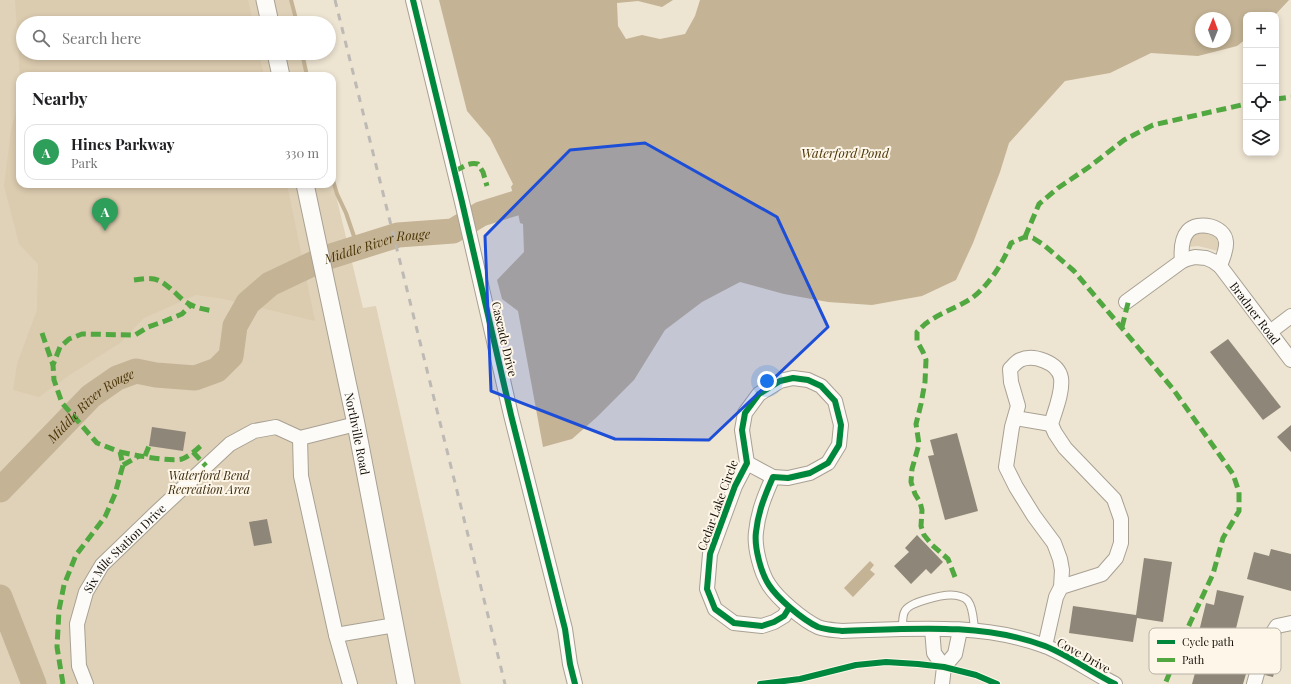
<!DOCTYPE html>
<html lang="en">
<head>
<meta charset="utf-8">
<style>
  :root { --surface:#fff; --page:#f2f2f2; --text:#202124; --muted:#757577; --line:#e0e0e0; --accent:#d93025 }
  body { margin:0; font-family:"Playfair Display",serif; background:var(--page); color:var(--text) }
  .controls { position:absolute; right:12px; top:12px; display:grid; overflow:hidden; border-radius:8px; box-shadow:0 2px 6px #0003 }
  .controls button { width:36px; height:36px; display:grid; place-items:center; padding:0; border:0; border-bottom:1px solid var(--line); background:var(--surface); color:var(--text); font:20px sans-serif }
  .compass { position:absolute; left:1195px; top:12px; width:36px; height:36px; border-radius:50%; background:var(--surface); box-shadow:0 2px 6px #0003; rotate:1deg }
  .you { position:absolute; left:767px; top:381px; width:14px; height:14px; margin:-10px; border:3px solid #fff; border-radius:50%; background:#1a73e8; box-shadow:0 0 0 6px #1a73e833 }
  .badge { display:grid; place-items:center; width:26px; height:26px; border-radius:50%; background:var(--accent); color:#fff; font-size:13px; font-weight:700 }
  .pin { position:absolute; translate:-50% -33px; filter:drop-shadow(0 1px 2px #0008) }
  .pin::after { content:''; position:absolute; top:21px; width:14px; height:12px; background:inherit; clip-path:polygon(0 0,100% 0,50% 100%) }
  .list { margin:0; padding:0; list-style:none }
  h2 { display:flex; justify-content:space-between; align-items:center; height:52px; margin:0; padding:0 16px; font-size:17px }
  h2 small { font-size:13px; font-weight:400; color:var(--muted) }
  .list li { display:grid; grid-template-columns:26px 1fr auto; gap:12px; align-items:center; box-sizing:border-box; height:56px; margin:0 8px 8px; padding:0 8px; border:1px solid var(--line); border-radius:12px }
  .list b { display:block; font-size:15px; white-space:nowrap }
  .list p { margin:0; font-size:13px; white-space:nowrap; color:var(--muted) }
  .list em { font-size:13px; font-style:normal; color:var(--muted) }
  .icon { flex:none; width:22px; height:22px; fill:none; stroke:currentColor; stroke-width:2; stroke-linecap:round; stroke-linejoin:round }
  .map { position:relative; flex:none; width:1291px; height:684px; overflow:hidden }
  .search { position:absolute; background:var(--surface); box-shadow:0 2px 6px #0003; left:16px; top:16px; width:320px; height:44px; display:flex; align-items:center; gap:10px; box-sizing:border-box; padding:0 14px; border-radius:22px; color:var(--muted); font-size:15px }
  .panel { position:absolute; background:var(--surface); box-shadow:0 2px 6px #0003; left:16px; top:72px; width:320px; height:116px; border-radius:12px }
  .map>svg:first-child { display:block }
  .green { fill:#e0d2b8 }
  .forest { fill:#dbcbaf }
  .water { fill:#c4b395; fill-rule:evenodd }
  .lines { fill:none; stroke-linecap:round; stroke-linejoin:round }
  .stream { stroke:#c4b395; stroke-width:4 }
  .river { stroke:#c4b395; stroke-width:25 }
  .building { fill:#8e8678 }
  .service-casing { stroke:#a8a193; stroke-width:9 }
  .minor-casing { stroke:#a8a193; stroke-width:16 }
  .tertiary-casing { stroke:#a8a193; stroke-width:19 }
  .service { stroke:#fcfbf8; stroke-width:7 }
  .minor { stroke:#fcfbf8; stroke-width:14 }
  .tertiary { stroke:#fcfbf8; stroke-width:17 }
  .rail { stroke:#bdbab5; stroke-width:3; stroke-dasharray:7 7; stroke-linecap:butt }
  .quiet { stroke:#51a840; stroke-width:5; stroke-dasharray:10 5; stroke-linecap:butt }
  .cycleway-casing { stroke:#fdf6e9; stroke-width:8 }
  .cycleway { stroke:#00873e; stroke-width:6 }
  .marked { fill:#1d4ed8; fill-opacity:0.2; stroke:#1d4ed8; stroke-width:3; stroke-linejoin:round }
  .labels { text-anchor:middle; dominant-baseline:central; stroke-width:4; stroke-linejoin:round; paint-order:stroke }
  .street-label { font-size:12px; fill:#140e04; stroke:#fdf6e9 }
  .park-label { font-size:12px; font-style:italic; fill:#3c2d0e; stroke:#fdf6e9 }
  .water-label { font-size:13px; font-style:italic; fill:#4b3606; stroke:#fdf6e9 }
  .key { fill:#fdf6e9; stroke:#b7b0a4; stroke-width:1 }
  .key-label { font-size:11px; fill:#140e04 }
</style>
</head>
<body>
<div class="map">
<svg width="1291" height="684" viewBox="0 0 1291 684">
  <rect width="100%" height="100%" fill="#eee4d2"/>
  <!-- green -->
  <g class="green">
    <path d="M0,0H289L295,23H23V53H302L307,76H20V184H332V179L363,308L376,306L461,684H0Z"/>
    <path d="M1205,232C1207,233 1213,233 1215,235C1221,238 1221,246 1218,251L1198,246L1189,247C1188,236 1195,233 1205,232Z"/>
  </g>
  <!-- forest -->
  <g class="forest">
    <path d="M15,0H248L253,23H23V53H259L264,76H20V77Z"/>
    <path d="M20,95V184H287L315,321L224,299L196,295L144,318L120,343L71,374L39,397L13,390L17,364L37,310L38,264L19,244L4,186L11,130Z"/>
  </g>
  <!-- water -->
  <g class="water">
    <path d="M439,0H673L662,7L638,1L617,3L618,26L626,39L642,35L660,39L685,34L695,16L700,0H1289L1275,15H1246V39L1237,46L1198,56L1151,53L1110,73L1065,81L1009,143L1000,172L973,243L956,280L922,296L872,305L828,302L784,294L740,282L702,302L665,330L634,380L597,417L572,439L543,447L518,311L502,299L497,280L524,252L523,224L520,223L516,203L511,187L513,184L490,138L467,111ZM1201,18H1225V42H1201Z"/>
    <path d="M870,561L874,565L870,570L875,574L853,597L844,588Z"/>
  </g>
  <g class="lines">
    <!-- stream -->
    <g class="stream">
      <path d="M291,0L297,23"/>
      <path d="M302,53L307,76"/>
      <path d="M332,177L337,194L346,213L358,248"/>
    </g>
    <!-- river -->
    <g class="river">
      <path id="s1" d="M0,490L91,396L117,378L136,371L156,375L195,378L217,370L231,356L235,326L248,303L270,284L325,258L398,235L453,231L481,214L516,203"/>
      <path d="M0,597L34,684"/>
    </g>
  </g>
  <!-- building -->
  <g class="building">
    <path d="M1228,339L1281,407L1263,420L1210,352Z"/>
    <path d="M1291,425V452L1277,437Z"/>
    <path d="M152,427L186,432L183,451L149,446Z"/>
    <path d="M957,433L978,511L945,520L928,456L934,455L930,440Z"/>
    <path d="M267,519L272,543L254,546L249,522Z"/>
    <path d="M917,535L943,562L931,574L926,569L911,584L894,566L909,552L905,548Z"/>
    <path d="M1271,549L1291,554V591L1247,579L1254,552L1269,556Z"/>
    <path d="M1144,558L1172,562L1163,622L1137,618L1133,642L1069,633L1073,606L1136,615Z"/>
    <path d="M1217,590L1244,596L1226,669L1246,674L1243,684H1192L1195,673L1189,672L1206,603L1214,605Z"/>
    <path d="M1272,653L1279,655L1273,677L1265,675Z"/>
  </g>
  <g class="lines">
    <!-- service casing -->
    <g class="service-casing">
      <path id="service" d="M902,629C903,624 902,615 905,611C909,602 942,595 951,595C957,595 965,597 968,601C974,609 973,622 975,631"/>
    </g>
    <!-- minor casing -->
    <g class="minor-casing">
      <g id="minor">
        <path d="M413,0L462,202L511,415L565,629L570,664L575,684"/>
        <path d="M1182,261C1181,251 1181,239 1188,231C1198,220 1225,226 1226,242C1227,250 1222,259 1220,266"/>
        <path id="s2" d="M1126,302L1182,261L1187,259L1195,257L1206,258L1213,261L1220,266L1291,360"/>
        <path d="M1270,332L1291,316"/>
        <path d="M1015,418L1051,424"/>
        <path d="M300,438L301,476L336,635L350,684"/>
        <path d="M747,463L773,477"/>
        <path d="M789,608L784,616L774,622L762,626L734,623L715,609L707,589L710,554L735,486L747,463L742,430L745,413L759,394L780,381L793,378L808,380L821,386L835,401L841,425L839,445L828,463L810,473L788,478L773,477C765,495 758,512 756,532C754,547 761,573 769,585C778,599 803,620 818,627C826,630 834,630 842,631C909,629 981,622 1045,646C1070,656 1091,672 1115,684"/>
        <path d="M932,629L934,653L944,667L955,654L960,630"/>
        <path d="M336,635L395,625"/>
        <path d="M1045,646L1056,597L1061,587L1062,570L1060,559L1054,543L1034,516L1016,487L1006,467L1012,427L1018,406L1011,382L1010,369C1013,366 1016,362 1020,360C1033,354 1058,362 1061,378C1063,392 1055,411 1051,424L1055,433L1065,448L1114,499L1121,519V543L1116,558L1102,574L1061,587"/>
        <path id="s3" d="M86,684L79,666L77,624L86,592L102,565L158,511L230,444L254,431L276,427L300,438L356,424"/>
        <path d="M942,684L944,667"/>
        <path d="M1254,684L1265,645L1277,626L1291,623"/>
      </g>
    </g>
    <!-- tertiary casing -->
    <g class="tertiary-casing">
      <g id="tertiary">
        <path d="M265,0L270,23"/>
        <path d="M276,53L281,76"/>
        <path id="s4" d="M305,184L356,424L406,684"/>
      </g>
    </g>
    <!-- service -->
    <use href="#service" class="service"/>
    <!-- minor -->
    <use href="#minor" class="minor"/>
    <!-- tertiary -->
    <use href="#tertiary" class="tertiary"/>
    <!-- rail -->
    <path class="rail" d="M335,0L505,684"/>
    <!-- quiet -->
    <g class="quiet">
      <path d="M1276,99L1291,97"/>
      <path d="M455,171C463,167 469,162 478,164L483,172L487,186"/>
      <path d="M1025,237L1039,204L1058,188L1089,167L1124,140L1153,125L1246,104"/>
      <path d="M134,280C153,277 158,277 173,291C176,293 179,297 182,299C191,307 202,309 214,311"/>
      <path d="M1122,327L1129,299"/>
      <path d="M42,333L53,365"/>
      <path d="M120,452C134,455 170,462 182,459C190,456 197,449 203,444"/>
      <path d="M193,452L206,466"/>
      <path d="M145,456L149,446"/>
      <path d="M123,465L139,456"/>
      <path d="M955,577L948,559L932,545L924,535L921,526L922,510L920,502L915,494L911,482L912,469L919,444L916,424L921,404L925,382L926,360L923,352L917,341V332C921,328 925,323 931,320C944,311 959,307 972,298C989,285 1003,263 1011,243L1025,237L1033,238L1044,245L1074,271L1173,389L1233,474L1239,492V511L1223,538L1213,574L1190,623L1165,684"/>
      <path d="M63,684L57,647L59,610L64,585L76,555L105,517L115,494L123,465L120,452L97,443L62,403L54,380L53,365L60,347L69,339L82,334L135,335L148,327L165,321L182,314L191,305"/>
    </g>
    <!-- cycleway casing -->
    <g class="cycleway-casing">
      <g id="cycleway">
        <path d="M413,0L462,202L511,415L565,629L570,664L575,684"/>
        <path d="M789,608L784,616L774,622L762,626L734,623L715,609L707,589L710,554L735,486L747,463L742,430L745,413L759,394L780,381L793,378L808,380L821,386L835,401L841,425L839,445L828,463L810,473L788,478L773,477C765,495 758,512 756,532C754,547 761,573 769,585C778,599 803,620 818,627C826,630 834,630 842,631C909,629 981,622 1045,646C1070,656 1091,672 1115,684"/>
        <path d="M760,684L800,679L856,665L886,662L918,664L944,667L976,675L997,684"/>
      </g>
    </g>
    <!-- cycleway -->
    <use href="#cycleway" class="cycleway"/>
  </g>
  <!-- marked area -->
  <path class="marked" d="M645,143L777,217L828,327L709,440L615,439L491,391L485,236L570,150Z"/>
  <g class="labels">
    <!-- street labels -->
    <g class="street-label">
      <text stroke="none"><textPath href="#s2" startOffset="169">Bradner Road</textPath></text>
      <text transform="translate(505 339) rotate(77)">Cascade Drive</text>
      <text stroke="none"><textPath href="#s4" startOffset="255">Northville Road</textPath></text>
      <text transform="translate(717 505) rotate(-70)">Cedar Lake Circle</text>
      <text stroke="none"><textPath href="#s3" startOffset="153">Six Mile Station Drive</textPath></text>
      <text transform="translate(1084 655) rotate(29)">Cove Drive</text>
    </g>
    <!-- park labels -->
    <g class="park-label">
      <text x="209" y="475">Waterford Bend<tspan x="209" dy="14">Recreation Area</tspan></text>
    </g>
    <!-- water labels -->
    <g class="water-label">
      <text x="845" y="152">Waterford Pond</text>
      <text stroke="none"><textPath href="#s1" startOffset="486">Middle River Rouge</textPath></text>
      <text stroke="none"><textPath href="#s1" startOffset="125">Middle River Rouge</textPath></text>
    </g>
  </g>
  <!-- legend -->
  <rect x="1149" y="628" width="132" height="46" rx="6" class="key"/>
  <rect x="1157" y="640" width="18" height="4" fill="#00873e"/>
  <rect x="1157" y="658" width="18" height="4" fill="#51a840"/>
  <g class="key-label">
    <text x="1182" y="646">Cycle path</text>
    <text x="1182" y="664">Path</text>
  </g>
</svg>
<div class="controls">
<button>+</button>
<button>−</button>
<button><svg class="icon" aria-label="locate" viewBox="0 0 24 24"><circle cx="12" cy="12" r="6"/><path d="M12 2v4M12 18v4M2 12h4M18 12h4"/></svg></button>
<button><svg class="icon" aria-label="layers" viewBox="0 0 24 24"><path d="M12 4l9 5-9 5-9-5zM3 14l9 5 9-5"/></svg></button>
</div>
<svg class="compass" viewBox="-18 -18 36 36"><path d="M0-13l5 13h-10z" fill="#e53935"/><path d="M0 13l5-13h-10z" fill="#757577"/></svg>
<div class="you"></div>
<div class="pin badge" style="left:105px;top:231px;background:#2e9e5b">A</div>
<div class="search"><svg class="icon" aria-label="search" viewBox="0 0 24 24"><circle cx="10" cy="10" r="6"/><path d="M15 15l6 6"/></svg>Search here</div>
<section class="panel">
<h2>Nearby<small></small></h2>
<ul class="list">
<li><span class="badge" style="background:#2e9e5b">A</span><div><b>Hines Parkway</b><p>Park</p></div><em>330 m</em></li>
</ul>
</section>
</div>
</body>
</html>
